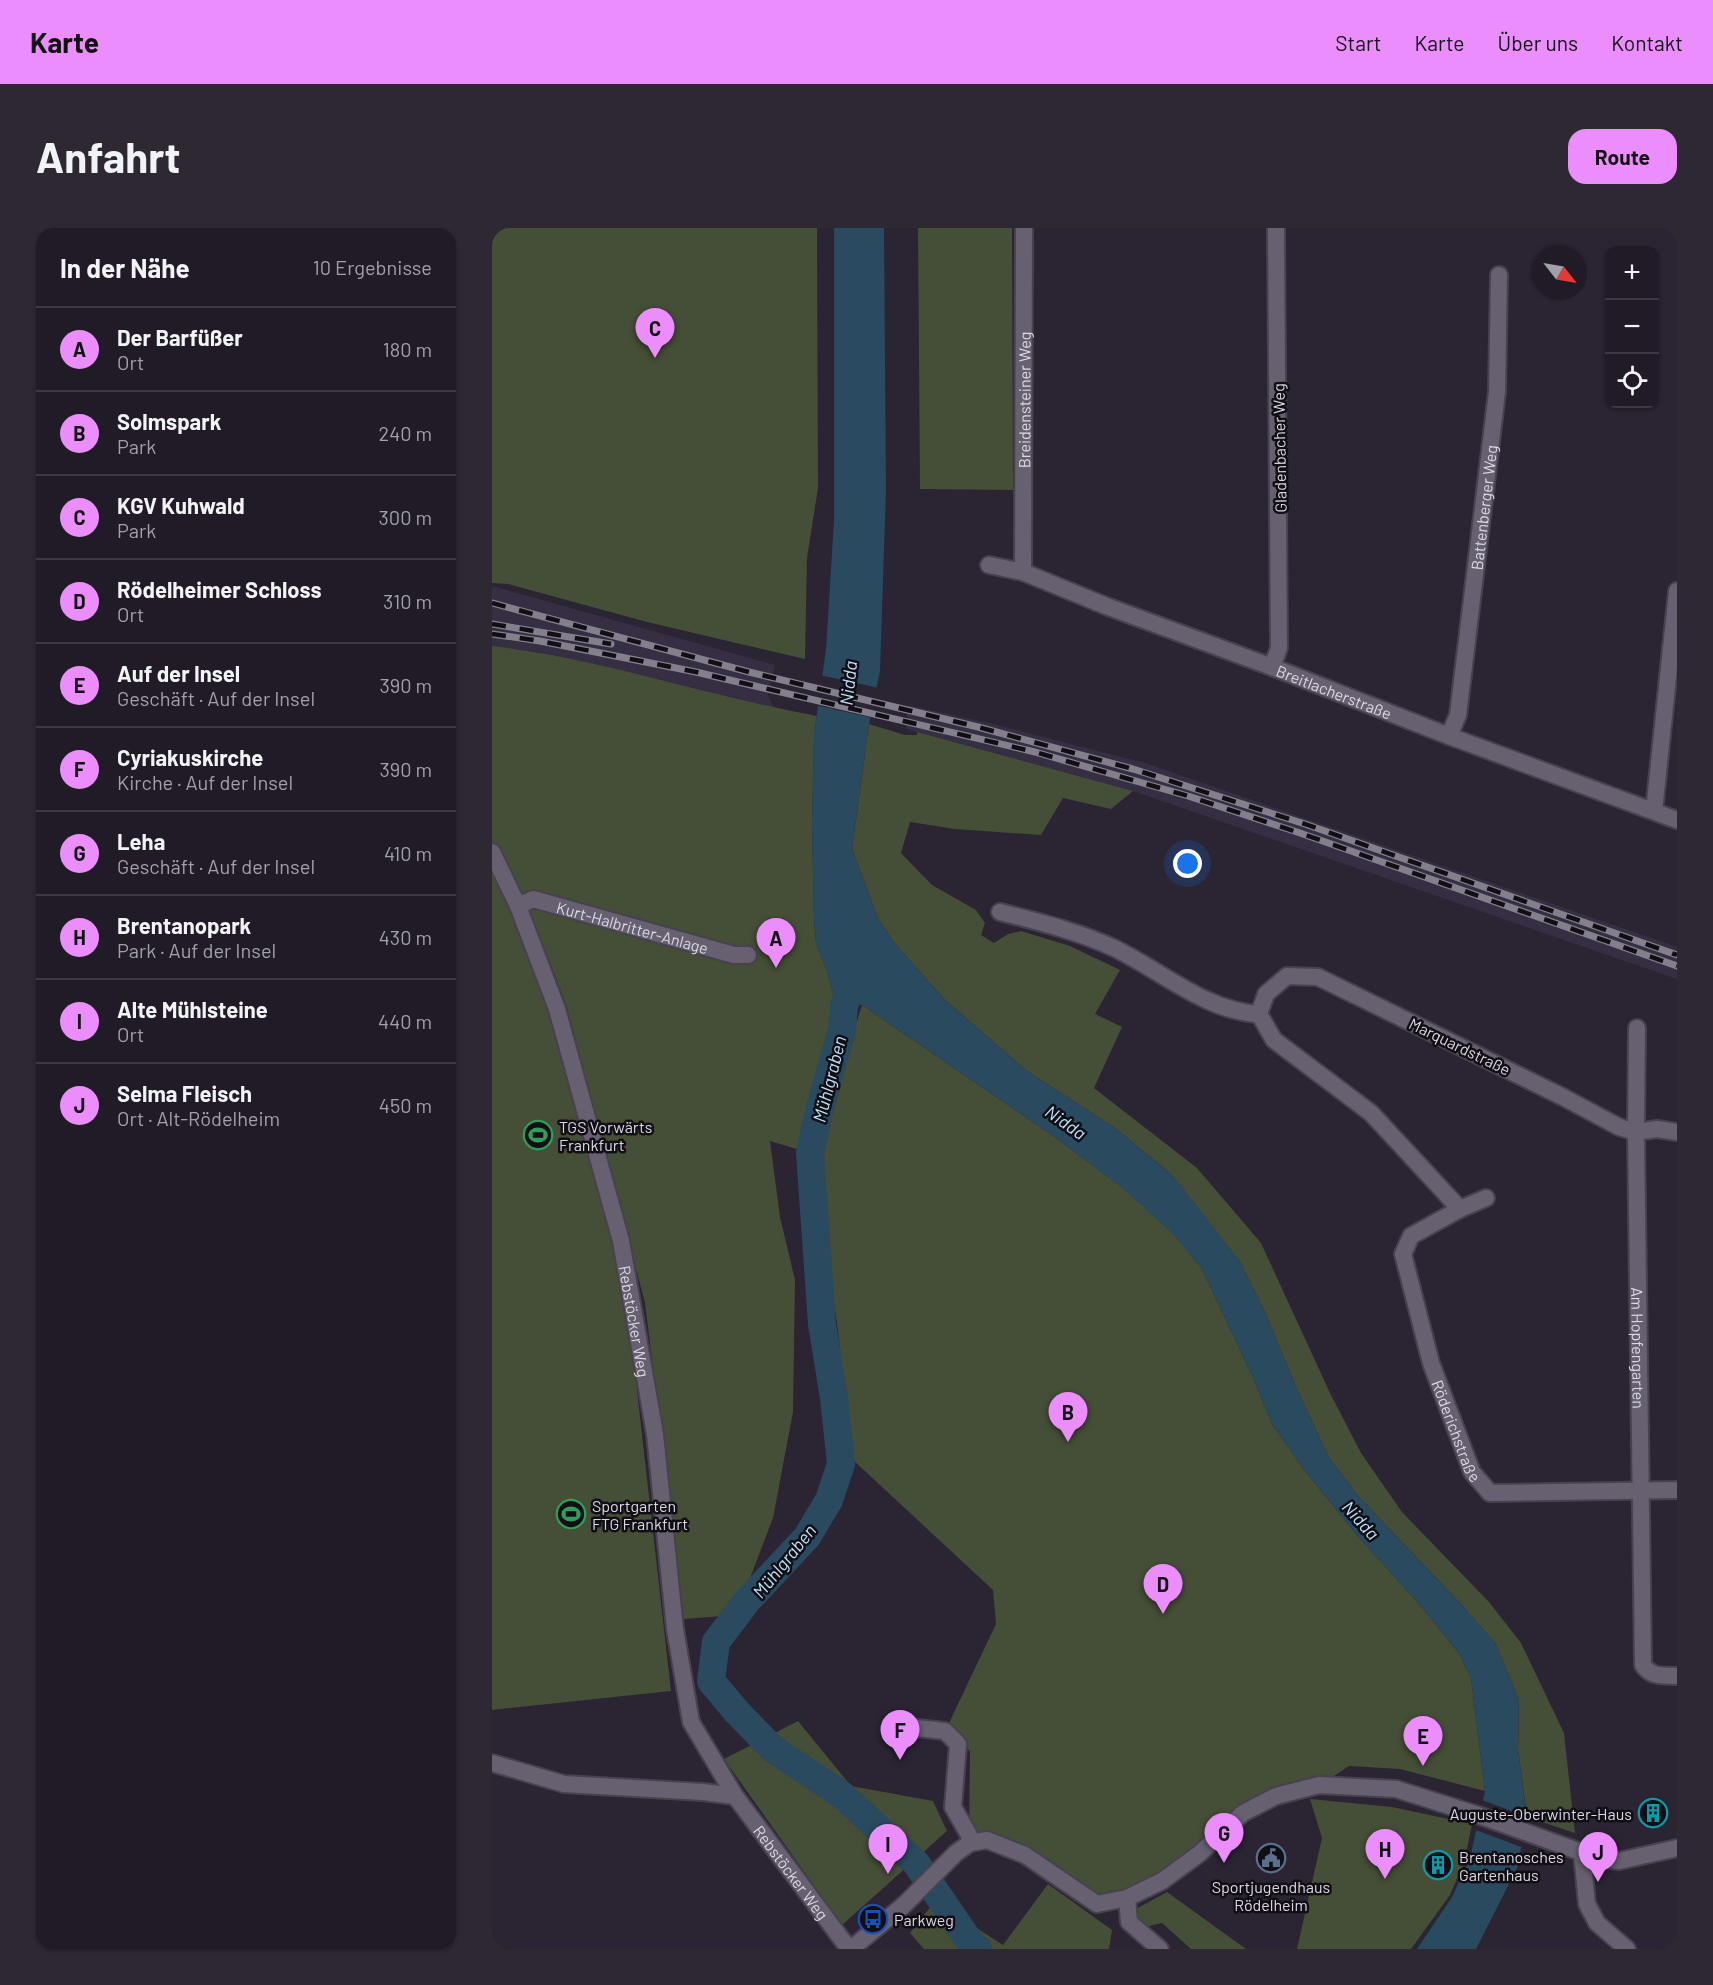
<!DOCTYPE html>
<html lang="de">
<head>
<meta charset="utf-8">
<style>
  :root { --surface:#201b26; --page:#2d2832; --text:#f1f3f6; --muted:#a2a1a7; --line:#3d3943; --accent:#eb8dfc }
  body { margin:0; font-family:Barlow,sans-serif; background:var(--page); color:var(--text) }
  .controls { position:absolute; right:18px; top:18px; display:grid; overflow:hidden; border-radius:12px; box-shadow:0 2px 4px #0004 }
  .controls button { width:54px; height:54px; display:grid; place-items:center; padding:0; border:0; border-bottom:2px solid var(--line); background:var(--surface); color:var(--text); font:30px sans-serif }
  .compass { position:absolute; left:1041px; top:18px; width:54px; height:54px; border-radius:50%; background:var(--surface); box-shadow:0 2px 4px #0004; rotate:121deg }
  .you { position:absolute; left:696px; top:636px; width:21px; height:21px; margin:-15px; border:4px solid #fff; border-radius:50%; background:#1a73e8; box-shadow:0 0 0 9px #1a73e833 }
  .badge { display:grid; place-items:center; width:39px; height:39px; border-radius:50%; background:var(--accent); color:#111; font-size:20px; font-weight:700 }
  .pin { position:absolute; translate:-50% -50px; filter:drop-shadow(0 2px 3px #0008) }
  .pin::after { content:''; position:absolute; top:32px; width:21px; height:18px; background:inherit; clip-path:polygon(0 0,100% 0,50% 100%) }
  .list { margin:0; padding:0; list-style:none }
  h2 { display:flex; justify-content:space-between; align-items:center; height:78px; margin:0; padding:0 24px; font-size:26px }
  h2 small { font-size:20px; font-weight:400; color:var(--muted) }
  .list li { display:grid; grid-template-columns:39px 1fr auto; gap:18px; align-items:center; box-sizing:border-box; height:84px; padding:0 24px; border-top:2px solid var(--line) }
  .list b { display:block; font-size:22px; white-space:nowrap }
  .list p { margin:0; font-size:20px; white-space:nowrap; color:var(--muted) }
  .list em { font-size:20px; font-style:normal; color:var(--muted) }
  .icon { flex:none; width:33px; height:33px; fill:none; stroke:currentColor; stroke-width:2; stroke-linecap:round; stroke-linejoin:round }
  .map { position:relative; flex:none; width:1185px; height:1721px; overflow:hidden; border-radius:18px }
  header { display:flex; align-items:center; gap:36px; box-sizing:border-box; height:84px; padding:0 30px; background:var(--accent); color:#111 }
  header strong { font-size:28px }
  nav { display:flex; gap:33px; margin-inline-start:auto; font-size:21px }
  .intro { display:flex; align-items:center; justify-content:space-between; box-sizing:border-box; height:144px; padding:0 36px }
  h1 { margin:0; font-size:42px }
  .button { padding:15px 27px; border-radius:18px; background:var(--accent); color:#111; font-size:21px; font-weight:700 }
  main { display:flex; gap:36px; padding:0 36px }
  aside { flex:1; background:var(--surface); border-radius:18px; box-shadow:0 2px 4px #0004 }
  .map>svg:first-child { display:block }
  .built { fill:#362f43 }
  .green { fill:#454e37 }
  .water { fill:#294a5f }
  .pier { fill:#2a2433 }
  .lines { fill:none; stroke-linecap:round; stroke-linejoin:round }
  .river { stroke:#294a5f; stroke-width:28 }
  .minor-casing { stroke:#47424e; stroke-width:20 }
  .secondary-casing { stroke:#47424e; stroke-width:20 }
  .minor { stroke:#666070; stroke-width:16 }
  .secondary { stroke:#666070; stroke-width:16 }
  .rail-casing { stroke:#847f8c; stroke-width:7 }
  .rail { stroke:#110f15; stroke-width:4.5; stroke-dasharray:14; stroke-linecap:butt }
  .labels { text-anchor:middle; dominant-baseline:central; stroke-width:5; stroke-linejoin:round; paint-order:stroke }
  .street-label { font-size:16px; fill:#dcd9e3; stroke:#110f15 }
  .poi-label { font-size:16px; fill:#dcd9e3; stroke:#110f15; text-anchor:start }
  .water-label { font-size:18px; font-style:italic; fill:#bfe2fb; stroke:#110f15 }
</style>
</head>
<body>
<header>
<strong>Karte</strong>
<nav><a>Start</a><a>Karte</a><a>Über uns</a><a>Kontakt</a></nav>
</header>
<div class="intro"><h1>Anfahrt</h1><a class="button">Route</a></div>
<main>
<aside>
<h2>In der Nähe<small>10 Ergebnisse</small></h2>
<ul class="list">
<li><span class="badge">A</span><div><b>Der Barfüßer</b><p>Ort</p></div><em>180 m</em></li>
<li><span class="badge">B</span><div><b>Solmspark</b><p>Park</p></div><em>240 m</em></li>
<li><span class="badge">C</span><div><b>KGV Kuhwald</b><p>Park</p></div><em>300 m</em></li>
<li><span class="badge">D</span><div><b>Rödelheimer Schloss</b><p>Ort</p></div><em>310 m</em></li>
<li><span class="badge">E</span><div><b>Auf der Insel</b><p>Geschäft · Auf der Insel</p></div><em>390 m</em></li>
<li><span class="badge">F</span><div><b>Cyriakuskirche</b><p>Kirche · Auf der Insel</p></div><em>390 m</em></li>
<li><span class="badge">G</span><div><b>Leha</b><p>Geschäft · Auf der Insel</p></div><em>410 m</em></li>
<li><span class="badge">H</span><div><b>Brentanopark</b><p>Park · Auf der Insel</p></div><em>430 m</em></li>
<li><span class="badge">I</span><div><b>Alte Mühlsteine</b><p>Ort</p></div><em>440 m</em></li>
<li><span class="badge">J</span><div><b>Selma Fleisch</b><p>Ort · Alt-Rödelheim</p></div><em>450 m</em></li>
</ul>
</aside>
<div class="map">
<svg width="1185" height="1721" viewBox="0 0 1185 1721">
  <rect width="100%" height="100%" fill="#2a2433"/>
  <!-- built -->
  <g class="built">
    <path d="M0,358L283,437L276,467L282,480L171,452L45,424L0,418Z"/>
    <path d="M416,477L501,496L653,535L1185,719V751L641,563L414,501Z"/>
  </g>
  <!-- green -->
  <g class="green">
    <path d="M0,0H325L326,260L315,330L313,431L155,394L16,356L0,355Z"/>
    <path d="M426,0H520L521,262L428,261Z"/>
    <path d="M0,418C110,431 216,468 325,488L322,507L320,598L322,689L324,715L335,743L342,769L328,879L318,925L278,913L288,989L303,1052L301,1184L281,1290L244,1387L192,1391L153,1075L74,776L38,683L0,627Z"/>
    <path d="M377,496L413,507H425V504L641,563L619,581L571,570L549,607L463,601L418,594L409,625L440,657L484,682L493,695L489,707L502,715L516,706L529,703L578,718L628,742L603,786L630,799L602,860L705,940L769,1015L838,1165L869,1225L910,1284L997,1374L1029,1415L1072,1505L1083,1605L1035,1589L1026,1521L1027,1472L1003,1415L967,1374L866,1268L837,1230L804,1159L772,1082L748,1034L680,947L623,900L535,843L452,771L404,717L386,691L360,621Z"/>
    <path d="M0,640L10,657L64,795L121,1018L139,1109L179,1463L0,1482Z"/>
    <path d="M370,777L560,907L630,959L679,1003L709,1039L760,1147L780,1196L810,1239L864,1306L928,1377L967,1425L979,1450L993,1563L908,1541L857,1538L810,1569L749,1579L667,1648L627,1669L606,1668L541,1623L477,1602L478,1524L457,1495L504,1396L501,1362L361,1232L345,1095L320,935Z"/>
    <path d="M306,1493L359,1558L441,1573L455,1603L350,1697L232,1531Z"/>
    <path d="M818,1571L900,1579L980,1596L972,1635L958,1667L919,1721H805L830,1610Z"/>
    <path d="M556,1656L620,1702L617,1721H432L418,1705L443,1673L511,1717Z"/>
    <path d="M675,1664L754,1721H699L670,1695L649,1700L642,1682Z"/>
  </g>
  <!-- water -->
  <path class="water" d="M342,0H392L394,262L388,443L377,496L360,621L386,691L404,717L452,771L535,843L623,900L680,947L708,982L748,1034L772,1082L804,1159L837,1230L866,1268L967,1374L1003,1415L1027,1472L1026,1521L1035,1591L1025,1640L984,1721H925L960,1669L978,1630L993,1563L979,1450L967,1425L928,1377L864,1306L810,1239L780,1196L760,1147L709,1039L679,1004L629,959L560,907L370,777H352L342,769L335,743L324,715L322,689L320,598L322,507L334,421L342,292Z"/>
  <!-- pier -->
  <g class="pier">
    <path d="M328,447L387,460L381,490L323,477Z"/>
    <path d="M990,1572L1038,1590L1032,1620L981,1601Z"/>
  </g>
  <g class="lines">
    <!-- river -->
    <path class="river" d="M369,740L352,777L350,802L328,879L318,925L330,1096L342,1170L349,1236L337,1272L315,1309L255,1373L224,1414L219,1453L244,1483L281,1521L350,1567L424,1635L480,1717L486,1721"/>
    <!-- minor casing -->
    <g class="minor-casing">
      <g id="minor">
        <path id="s1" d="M497,337L531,344L614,378L780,439L957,508L1185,592"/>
        <path id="s2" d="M531,344L532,0"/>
        <path d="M780,439L787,420L784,0"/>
        <path id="s3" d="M957,508L966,487L1005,164L1007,47"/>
        <path d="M1162,583L1185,363"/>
        <path id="s4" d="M0,624L26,678L65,781L129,1013L163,1206L183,1401L199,1494L243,1568L357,1721"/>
        <path id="s5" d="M26,678L41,671L242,727H256"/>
        <path d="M508,684C547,694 585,703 622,720C668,742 715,784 767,786"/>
        <path id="s6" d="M1145,800L1144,904L1151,1437C1160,1450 1171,1447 1185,1448"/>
        <path id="s7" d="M1185,904L1165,901L1144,904L1127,899L1071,869L826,749L795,748L774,766L767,786L782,812L879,885L968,981L919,1008L911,1026L939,1135L980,1244L998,1265L1185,1262"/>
        <path d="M968,981L994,970"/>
        <path d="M406,1498L453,1503L466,1516L461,1579L477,1607L478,1615"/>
        <path d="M0,1535L72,1556L211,1564L243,1568"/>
        <path d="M1090,1625L1095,1676L1105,1695L1135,1721"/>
        <path d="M635,1670L637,1694L668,1721"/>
      </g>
    </g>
    <!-- secondary casing -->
    <g class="secondary-casing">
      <path id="secondary" d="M359,1721L412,1677L464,1625L478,1615L495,1612L533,1627L605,1676L635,1670L670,1653L707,1626L751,1585L784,1568L827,1557L904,1561L986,1587L1108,1631L1127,1633L1185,1620"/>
    </g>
    <!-- minor -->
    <use href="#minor" class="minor"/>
    <!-- secondary -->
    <use href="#secondary" class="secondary"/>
    <!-- rail casing -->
    <g class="rail-casing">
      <g id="rail">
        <path d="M0,375L257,444L486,499L641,541L813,596L1185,727"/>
        <path d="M0,396L119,416"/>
        <path d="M0,406L48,413L204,444L543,524L696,568L808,605L1185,738"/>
      </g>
    </g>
    <!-- rail -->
    <use href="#rail" class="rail"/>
  </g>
  <!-- icons -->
  <defs>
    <g id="stadium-ring" transform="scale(1.5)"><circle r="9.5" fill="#110f15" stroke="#2e9e5b" stroke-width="1.5"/><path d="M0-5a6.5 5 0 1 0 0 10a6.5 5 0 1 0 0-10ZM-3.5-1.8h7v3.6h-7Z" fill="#2e9e5b"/></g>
    <g id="building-ring" transform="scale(1.5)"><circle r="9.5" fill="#110f15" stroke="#0f9aa8" stroke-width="1.5"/><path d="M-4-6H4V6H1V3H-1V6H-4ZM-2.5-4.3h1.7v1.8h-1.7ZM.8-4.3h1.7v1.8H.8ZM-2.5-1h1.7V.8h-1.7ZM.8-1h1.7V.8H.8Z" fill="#0f9aa8"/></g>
    <g id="civic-ring" transform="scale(1.5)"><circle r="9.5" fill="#110f15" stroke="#5c6f8a" stroke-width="1.5"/><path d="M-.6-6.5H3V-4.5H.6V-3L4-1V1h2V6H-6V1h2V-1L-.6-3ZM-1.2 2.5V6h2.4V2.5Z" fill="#5c6f8a"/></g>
    <g id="bus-ring" transform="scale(1.5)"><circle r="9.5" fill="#110f15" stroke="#1a4fb4" stroke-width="1.5"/><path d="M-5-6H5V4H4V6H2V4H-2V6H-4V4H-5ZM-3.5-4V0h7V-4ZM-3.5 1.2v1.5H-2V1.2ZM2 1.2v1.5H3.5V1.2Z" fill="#1a4fb4"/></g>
  </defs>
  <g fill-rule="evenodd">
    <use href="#stadium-ring" x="46" y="907"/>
    <use href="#stadium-ring" x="79" y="1286"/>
    <use href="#building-ring" x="1161" y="1585"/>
    <use href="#civic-ring" x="779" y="1630"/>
    <use href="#building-ring" x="946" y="1637"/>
    <use href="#bus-ring" x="381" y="1691"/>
  </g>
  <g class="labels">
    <!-- street labels -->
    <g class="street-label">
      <text stroke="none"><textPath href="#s2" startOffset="172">Breidensteiner Weg</textPath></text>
      <text transform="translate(787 220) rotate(-91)">Gladenbacher Weg</text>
      <text stroke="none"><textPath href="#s3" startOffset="232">Battenberger Weg</textPath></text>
      <text stroke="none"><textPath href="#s1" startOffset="368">Breitlacherstraße</textPath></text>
      <text stroke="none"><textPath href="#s5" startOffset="120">Kurt-Halbritter-Anlage</textPath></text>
      <text transform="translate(968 818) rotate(26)">Marquardstraße</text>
      <text stroke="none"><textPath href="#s4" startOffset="492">Rebstöcker Weg</textPath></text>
      <text stroke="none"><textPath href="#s6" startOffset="320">Am Hopfengarten</textPath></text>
      <text stroke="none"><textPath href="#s7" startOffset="1018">Röderichstraße</textPath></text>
      <text stroke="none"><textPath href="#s4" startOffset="1078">Rebstöcker Weg</textPath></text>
    </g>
    <!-- poi labels -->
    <g class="poi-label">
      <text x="67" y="898">TGS Vorwärts<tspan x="67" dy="18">Frankfurt</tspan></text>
      <text x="100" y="1277">Sportgarten<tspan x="100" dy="18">FTG Frankfurt</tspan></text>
      <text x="1140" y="1585" text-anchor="end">Auguste-Oberwinter-Haus</text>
      <text x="967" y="1628">Brentanosches<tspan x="967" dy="18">Gartenhaus</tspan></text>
      <text x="779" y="1658" text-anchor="middle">Sportjugendhaus<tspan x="779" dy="18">Rödelheim</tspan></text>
      <text x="402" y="1691">Parkweg</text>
    </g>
    <!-- water labels -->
    <g class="water-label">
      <text transform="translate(356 455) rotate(-84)">Nidda</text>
      <text transform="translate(337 851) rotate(-76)">Mühlgraben</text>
      <text transform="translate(574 894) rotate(35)">Nidda</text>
      <text transform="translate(869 1292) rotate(48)">Nidda</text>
      <text transform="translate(292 1333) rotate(-51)">Mühlgraben</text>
    </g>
  </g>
</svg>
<div class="controls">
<button>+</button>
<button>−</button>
<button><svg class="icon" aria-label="locate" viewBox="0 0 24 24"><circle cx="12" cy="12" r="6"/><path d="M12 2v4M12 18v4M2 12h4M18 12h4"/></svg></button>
</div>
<svg class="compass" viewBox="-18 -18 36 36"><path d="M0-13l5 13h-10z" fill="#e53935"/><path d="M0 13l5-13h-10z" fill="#a2a1a7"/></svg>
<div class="you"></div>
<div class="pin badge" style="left:284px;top:740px">A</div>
<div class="pin badge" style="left:576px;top:1214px">B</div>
<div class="pin badge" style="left:163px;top:130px">C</div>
<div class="pin badge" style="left:671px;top:1386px">D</div>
<div class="pin badge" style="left:931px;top:1538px">E</div>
<div class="pin badge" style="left:408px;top:1532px">F</div>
<div class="pin badge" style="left:732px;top:1635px">G</div>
<div class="pin badge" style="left:893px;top:1651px">H</div>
<div class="pin badge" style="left:396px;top:1646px">I</div>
<div class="pin badge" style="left:1106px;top:1654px">J</div>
</div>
</main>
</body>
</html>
